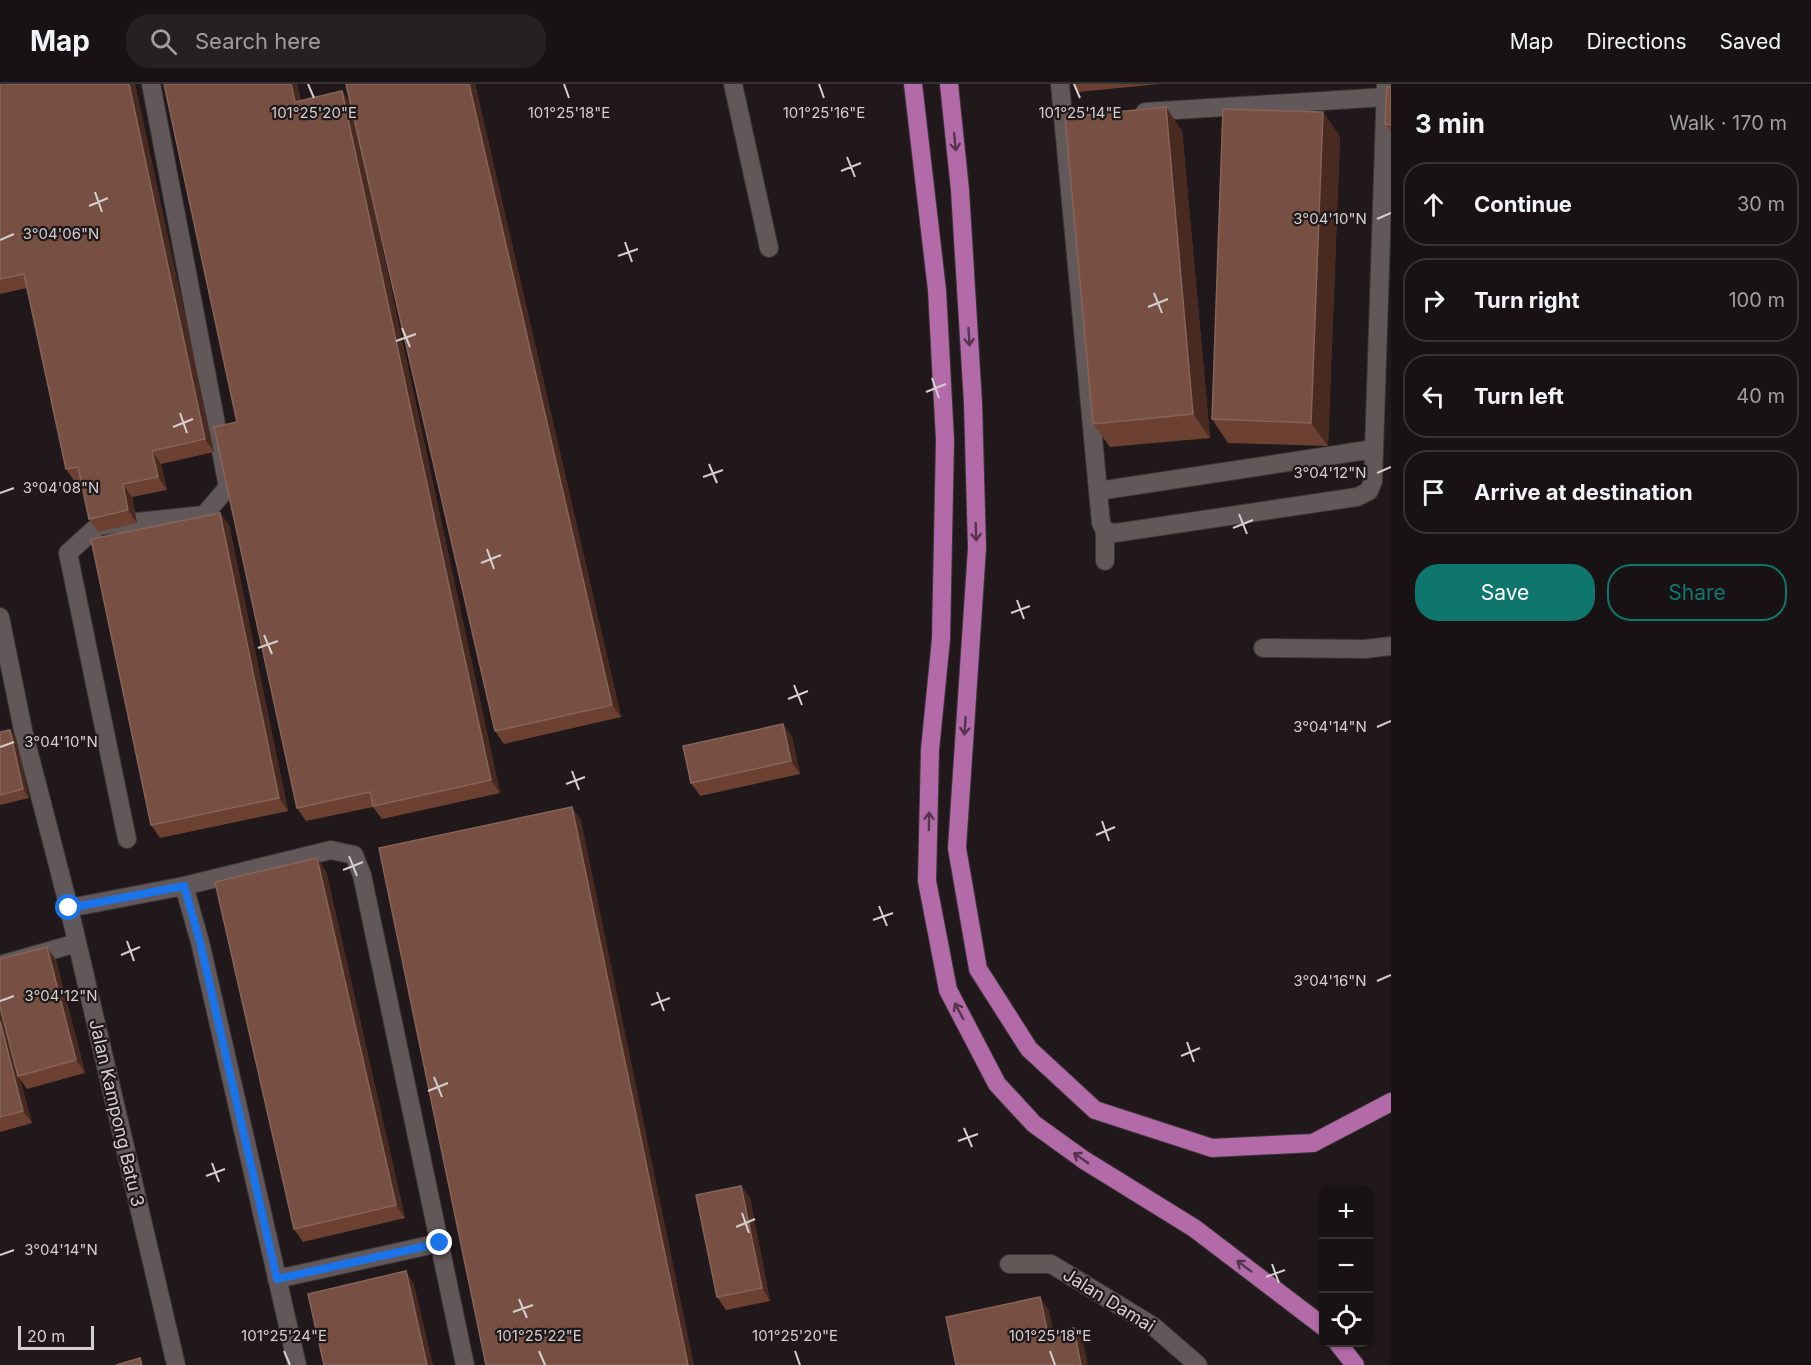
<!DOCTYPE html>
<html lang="en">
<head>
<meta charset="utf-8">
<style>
  :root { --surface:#181214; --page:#252022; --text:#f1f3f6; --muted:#9f9ea0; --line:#363234; --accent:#0f766e }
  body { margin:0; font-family:Inter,sans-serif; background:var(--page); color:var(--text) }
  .controls { position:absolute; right:18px; bottom:18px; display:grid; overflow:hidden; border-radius:12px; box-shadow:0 2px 4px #0004 }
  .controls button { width:54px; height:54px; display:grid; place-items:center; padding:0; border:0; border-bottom:2px solid var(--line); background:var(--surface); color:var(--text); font:30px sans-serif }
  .scale { position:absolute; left:18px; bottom:15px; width:76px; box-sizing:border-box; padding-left:6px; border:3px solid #d5d0d0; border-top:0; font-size:16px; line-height:21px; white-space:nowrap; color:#d5d0d0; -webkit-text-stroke:4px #20181a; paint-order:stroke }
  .stop { position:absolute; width:18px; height:18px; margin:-14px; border:4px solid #1a73e8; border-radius:50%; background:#fff }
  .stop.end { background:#1a73e8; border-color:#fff; box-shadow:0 2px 6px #0008 }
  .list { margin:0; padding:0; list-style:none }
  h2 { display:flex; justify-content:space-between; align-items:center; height:78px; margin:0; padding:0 24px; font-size:26px }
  h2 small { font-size:20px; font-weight:400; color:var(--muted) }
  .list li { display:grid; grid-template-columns:39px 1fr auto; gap:18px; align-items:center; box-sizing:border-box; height:84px; margin:0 12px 12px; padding:0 12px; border:2px solid var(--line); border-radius:24px }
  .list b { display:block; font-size:22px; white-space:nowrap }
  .list em { font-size:20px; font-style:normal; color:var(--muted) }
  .actions { display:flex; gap:12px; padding:18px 24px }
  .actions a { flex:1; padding:14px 0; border:2px solid var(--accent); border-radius:24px; text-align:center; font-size:21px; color:var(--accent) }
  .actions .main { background:var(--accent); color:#fff }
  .icon { flex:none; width:33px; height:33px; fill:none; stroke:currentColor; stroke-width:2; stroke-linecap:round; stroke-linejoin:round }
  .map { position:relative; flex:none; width:1391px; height:1281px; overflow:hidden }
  header { display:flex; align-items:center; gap:36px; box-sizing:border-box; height:84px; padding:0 30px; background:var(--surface); border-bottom:2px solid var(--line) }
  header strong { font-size:28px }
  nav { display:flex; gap:33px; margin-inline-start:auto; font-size:21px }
  .search { width:420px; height:54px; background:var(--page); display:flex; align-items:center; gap:15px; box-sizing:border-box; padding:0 21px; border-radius:24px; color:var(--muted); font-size:22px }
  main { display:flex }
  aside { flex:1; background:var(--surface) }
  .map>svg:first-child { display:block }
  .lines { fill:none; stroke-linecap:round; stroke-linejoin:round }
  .minor-casing { stroke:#3b3536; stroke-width:20 }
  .highway-casing { stroke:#3b3536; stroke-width:20 }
  .minor { stroke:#62585a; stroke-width:18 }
  .highway { stroke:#b36aa9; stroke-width:18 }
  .wall { fill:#6c4132 }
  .shaded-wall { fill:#492a21 }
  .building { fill:#775043; stroke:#866459; stroke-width:1.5 }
  .oneway { stroke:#53354c }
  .route { stroke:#1a73e8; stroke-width:8 }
  .ticks { fill:none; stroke:#d5d0d0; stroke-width:2 }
  .labels { text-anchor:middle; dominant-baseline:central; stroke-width:4.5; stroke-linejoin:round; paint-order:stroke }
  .street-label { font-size:18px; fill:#d5d0d0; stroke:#20181a }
  .ticks-label { font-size:15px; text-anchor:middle; fill:#d5d0d0; stroke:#20181a; stroke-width:4.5; stroke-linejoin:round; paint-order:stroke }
</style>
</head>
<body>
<header>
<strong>Map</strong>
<div class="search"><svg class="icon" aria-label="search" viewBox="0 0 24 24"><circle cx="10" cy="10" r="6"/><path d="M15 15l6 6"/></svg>Search here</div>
<nav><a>Map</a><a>Directions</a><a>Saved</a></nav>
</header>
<main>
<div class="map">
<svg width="1391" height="1281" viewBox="0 0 1391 1281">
  <rect width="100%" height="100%" fill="#20181a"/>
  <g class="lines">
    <!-- minor casing -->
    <g class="minor-casing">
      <g id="minor">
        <path d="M733,0L769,164"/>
        <path d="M1060,0L1101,439L1105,447V477"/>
        <path d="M1145,28L1386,13"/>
        <path d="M1098,407L1374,365"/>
        <path d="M1105,447L1115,449L1357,413L1369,407L1373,397L1386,0"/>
        <path d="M0,533L23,646L69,824L176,1281"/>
        <path d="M1263,564L1365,565L1391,562"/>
        <path d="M127,755L68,469L98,442L204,431L228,403L151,0"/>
        <path d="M184,802L200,858L297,1281"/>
        <path d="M69,824L184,802L331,766L354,771L362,791L465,1281"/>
        <path d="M0,881L77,859"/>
        <path d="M1009,1180H1051L1153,1242L1198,1281"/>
        <path d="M277,1195L439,1159"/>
      </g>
    </g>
    <!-- highway casing -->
    <g class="highway-casing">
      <g id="highway">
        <path d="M913,0L937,206L945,356L941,555L930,666L927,797L948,906L997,1000L1034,1040L1084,1076L1194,1144L1324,1243"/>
        <path d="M949,0L960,106L973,319L977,464L957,764L978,885L1029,965L1095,1026L1212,1064L1313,1059L1391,1018"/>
        <path d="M1337,1258L1355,1281"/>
      </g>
    </g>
    <!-- minor -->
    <use href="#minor" class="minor"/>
    <!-- highway -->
    <use href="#highway" class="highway"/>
  </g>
  <!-- wall -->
  <g class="wall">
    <path d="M0,0H135L214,368L161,380L167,406L132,413L137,439L98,448L89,435L81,397L75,398L66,385L27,204L0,210Z"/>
    <path d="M164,0H297L301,17L342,7L351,20L346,0H475L621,633L504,660L495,647L353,29L500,709L382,735L373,723L306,737L297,724L214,343L237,338Z"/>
    <path d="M1073,0H1160L1078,8Z"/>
    <path d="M1391,3V48L1385,40Z"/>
    <path d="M1182,47L1210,354L1110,363L1093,340Z"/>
    <path d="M1340,52L1328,362L1228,359L1212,335Z"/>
    <path d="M220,429L229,441L288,727L160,754L151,741Z"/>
    <path d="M783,640L792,653L800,690L700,712L691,699Z"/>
    <path d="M10,646L16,654L29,714L0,721V648Z"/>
    <path d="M326,787L405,1134L303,1158L294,1145Z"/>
    <path d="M0,875L56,876L85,989L27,1005L20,995L32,1039L0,1048Z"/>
    <path d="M741,1102L750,1114L770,1217L726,1226L717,1213Z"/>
  </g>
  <!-- shaded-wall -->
  <g class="shaded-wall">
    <path d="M129,0H135L214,368L205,355Z"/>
    <path d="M291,0H297L304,31L295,18Z"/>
    <path d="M469,0H475L621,633L612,621Z"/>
    <path d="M342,7L351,20L500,709L491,696Z"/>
    <path d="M1166,23L1182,47L1210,354L1193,330Z"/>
    <path d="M1323,28L1340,52L1328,362L1311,339Z"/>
    <path d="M152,367L161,380L167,406L158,393Z"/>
    <path d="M123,400L132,413L137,439L128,426Z"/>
    <path d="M220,429L229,441L288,727L279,714Z"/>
    <path d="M783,640L792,653L800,690L791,677Z"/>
    <path d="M10,646L16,654L29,714L23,705Z"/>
    <path d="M572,723L581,736L694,1281H688Z"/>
    <path d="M317,774L326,787L405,1134L396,1121Z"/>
    <path d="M47,863L56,876L85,989L76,976Z"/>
    <path d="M0,920L18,992L20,995L32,1039L23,1027L0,937Z"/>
    <path d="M741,1102L750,1114L770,1217L762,1204Z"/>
    <path d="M406,1187L414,1200L433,1281H427Z"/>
    <path d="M1040,1213L1049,1226L1057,1263L1048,1250Z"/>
    <path d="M1074,1244L1083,1257L1088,1281H1081Z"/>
  </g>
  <!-- building -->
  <g class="building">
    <path d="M0,0H129L205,355L152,367L158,393L123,400L128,426L89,435L78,383L66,385L24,190L0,195Z"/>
    <path d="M164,0H291L295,18L342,7L491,696L373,722L370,708L297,724L214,343L237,338Z"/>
    <path d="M346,0H469L612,621L495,647Z"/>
    <path d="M1387,3H1391V41L1385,40Z"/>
    <path d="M1166,23L1193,330L1093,340L1065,33Z"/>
    <path d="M1223,25L1323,28L1311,339L1212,335Z"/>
    <path d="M220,429L279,714L151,741L91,455Z"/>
    <path d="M783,640L791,677L691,699L683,662Z"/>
    <path d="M10,646L23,705L0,711V648Z"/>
    <path d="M572,723L688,1281H486L379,764Z"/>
    <path d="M317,774L396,1121L294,1145L215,798Z"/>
    <path d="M47,863L76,976L18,992L0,923V875Z"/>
    <path d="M0,937L23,1027L0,1033Z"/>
    <path d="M741,1102L762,1204L717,1213L696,1111Z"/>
    <path d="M406,1187L427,1281H324L308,1210Z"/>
    <path d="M1040,1213L1048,1250L1074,1244L1081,1281H956L946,1233Z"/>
    <path d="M140,1274L142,1281H116Z"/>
  </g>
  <!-- one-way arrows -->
  <defs><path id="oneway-shaft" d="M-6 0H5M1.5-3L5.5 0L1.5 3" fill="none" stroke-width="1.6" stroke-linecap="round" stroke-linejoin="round" transform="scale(1.5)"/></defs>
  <g class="oneway">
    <use href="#oneway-shaft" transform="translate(955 58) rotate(84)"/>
    <use href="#oneway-shaft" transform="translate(969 253) rotate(87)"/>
    <use href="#oneway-shaft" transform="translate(976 448) rotate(88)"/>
    <use href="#oneway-shaft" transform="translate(965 642) rotate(94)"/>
    <use href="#oneway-shaft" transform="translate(929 737) rotate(-89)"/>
    <use href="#oneway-shaft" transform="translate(959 927) rotate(-118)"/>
    <use href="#oneway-shaft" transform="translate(1081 1074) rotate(-145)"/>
    <use href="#oneway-shaft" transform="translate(1244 1182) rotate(-143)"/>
  </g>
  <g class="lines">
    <!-- route -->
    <path class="route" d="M69,824L184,802L200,858L277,1195L440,1159"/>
  </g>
  <!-- ticks -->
  <path class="ticks" d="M308,0L314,14M564,0L569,14M819,0L824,14M1074,0L1080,14M847,73L855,93M841,87L861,79M95,108L102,128M89,122L108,114M1377,135L1391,129M0,156L14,150M625,158L632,178M618,172L638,165M1154,209L1162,229M1148,223L1168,215M402,244L410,263M396,257L416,250M932,294L939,314M926,308L946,300M180,329L187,349M173,343L193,335M709,380L717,399M1377,389L1391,383M703,393L723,386M0,409L14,404M1239,430L1247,450M1233,444L1253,436M487,465L494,485M481,479L501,471M1017,516L1024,535M1011,529L1030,522M264,551L272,570M258,564L278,557M794,601L802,621M788,615L808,607M1377,643L1391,637M0,663L14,658M572,687L579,706M566,700L585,693M1102,737L1109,757M1096,751L1115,743M349,772L357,792M343,786L363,778M879,822L887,842M873,836L893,829M127,857L134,877M121,871L140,863M1377,897L1391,891M657,908L664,927M0,917L14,912M651,921L670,914M1187,958L1194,978M1181,972L1200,964M434,993L442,1013M428,1007L448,999M964,1044L972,1063M958,1057L978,1050M212,1079L219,1098M206,1092L225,1085M742,1129L749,1149M736,1143L755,1135M0,1171L14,1166M1272,1180L1279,1199M1266,1193L1285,1186M519,1215L527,1234M513,1228L533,1221M284,1267L290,1281M539,1267L545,1281M795,1267L800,1281M1050,1267L1055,1281"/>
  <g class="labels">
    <!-- street labels -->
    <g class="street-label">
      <text transform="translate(117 1029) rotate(77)">Jalan Kampong Batu 3</text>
      <text transform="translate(1109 1216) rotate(32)">Jalan Damai</text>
    </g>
  </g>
  <g class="ticks-label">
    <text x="314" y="34">101°25'20"E</text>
    <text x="569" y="34">101°25'18"E</text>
    <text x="824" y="34">101°25'16"E</text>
    <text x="1080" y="34">101°25'14"E</text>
    <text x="1330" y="140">3°04'10"N</text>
    <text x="61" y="155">3°04'06"N</text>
    <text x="1330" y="394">3°04'12"N</text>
    <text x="61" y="409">3°04'08"N</text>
    <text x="1330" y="648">3°04'14"N</text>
    <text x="61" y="663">3°04'10"N</text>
    <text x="1330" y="902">3°04'16"N</text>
    <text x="61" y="917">3°04'12"N</text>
    <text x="61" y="1171">3°04'14"N</text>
    <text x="284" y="1257">101°25'24"E</text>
    <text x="539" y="1257">101°25'22"E</text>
    <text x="795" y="1257">101°25'20"E</text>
    <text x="1050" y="1257">101°25'18"E</text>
  </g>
</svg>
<div class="controls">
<button>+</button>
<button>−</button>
<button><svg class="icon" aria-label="locate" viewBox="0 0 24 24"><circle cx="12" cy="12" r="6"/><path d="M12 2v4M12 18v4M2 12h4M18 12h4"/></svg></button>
</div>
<div class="scale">20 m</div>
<div class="stop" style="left:69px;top:824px"></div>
<div class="stop end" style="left:440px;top:1159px"></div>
</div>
<aside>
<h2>3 min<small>Walk · 170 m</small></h2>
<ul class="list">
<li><svg class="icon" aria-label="ahead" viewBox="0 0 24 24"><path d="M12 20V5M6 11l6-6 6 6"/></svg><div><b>Continue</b></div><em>30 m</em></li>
<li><svg class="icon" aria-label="right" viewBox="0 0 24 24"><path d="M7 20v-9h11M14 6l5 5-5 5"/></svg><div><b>Turn right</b></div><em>100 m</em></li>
<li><svg class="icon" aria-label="left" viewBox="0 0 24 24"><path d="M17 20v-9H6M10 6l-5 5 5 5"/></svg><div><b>Turn left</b></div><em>40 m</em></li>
<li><svg class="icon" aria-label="arrive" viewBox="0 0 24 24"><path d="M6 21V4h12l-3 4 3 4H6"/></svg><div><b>Arrive at destination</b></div></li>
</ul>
<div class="actions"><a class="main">Save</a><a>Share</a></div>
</aside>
</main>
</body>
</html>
